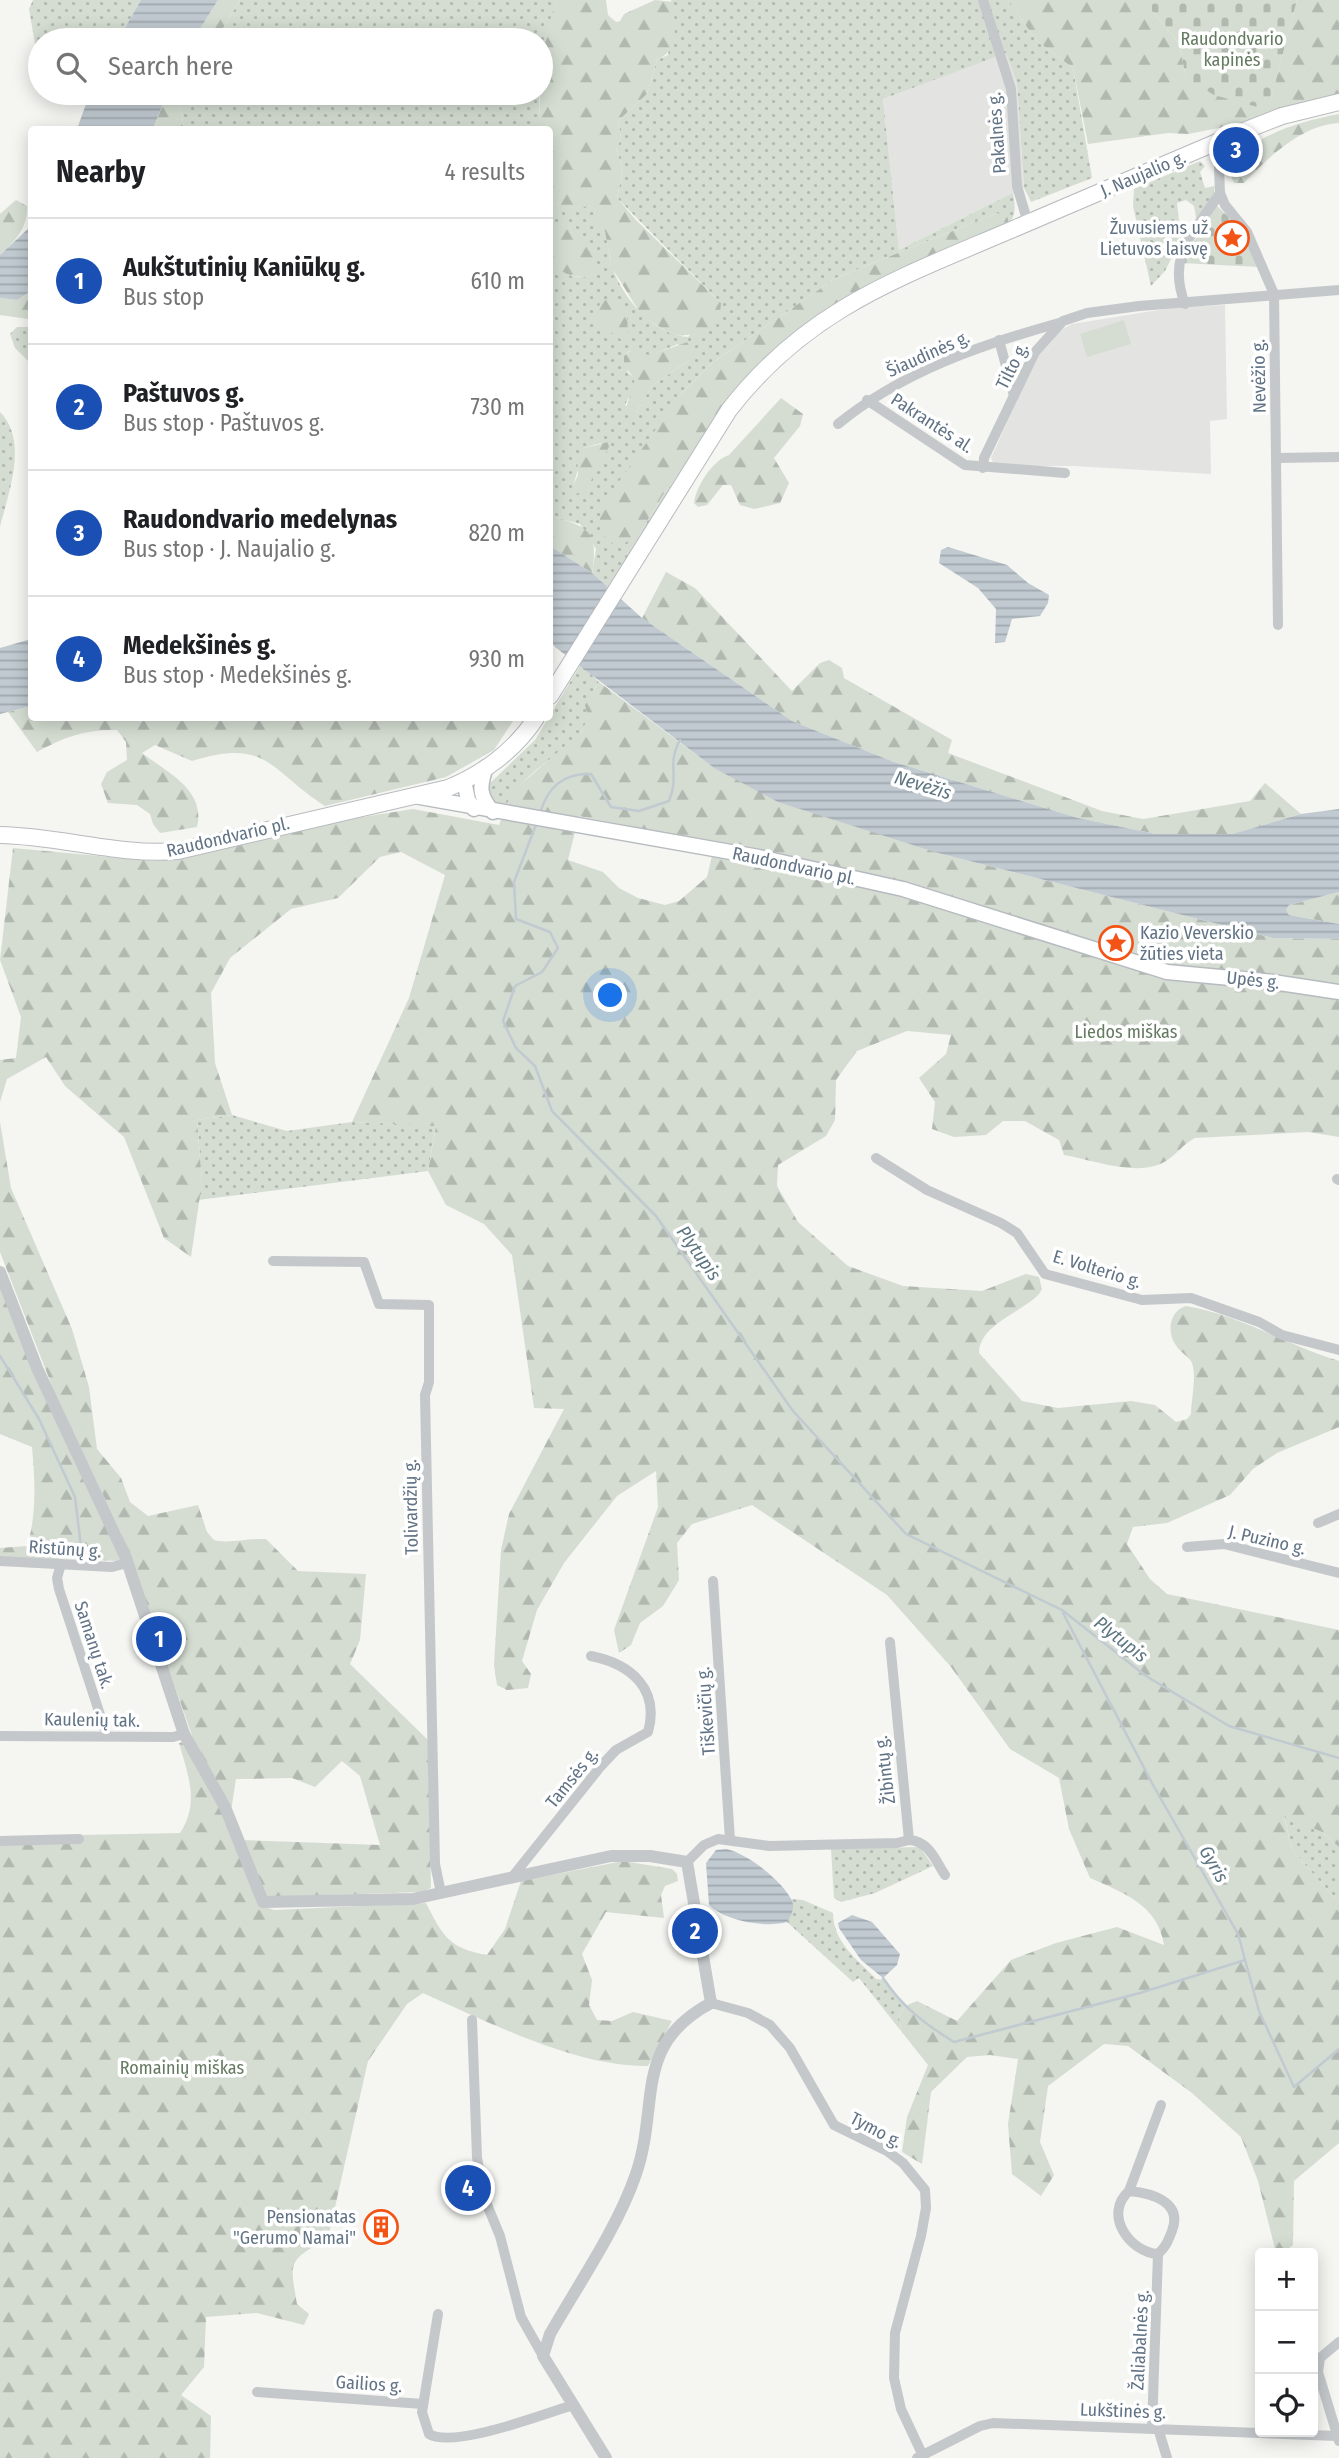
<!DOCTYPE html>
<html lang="en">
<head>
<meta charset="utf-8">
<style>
  :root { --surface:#fff; --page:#f2f2f2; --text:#202124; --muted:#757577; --line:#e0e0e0; --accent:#ea580c }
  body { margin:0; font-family:"Fira Sans Condensed",sans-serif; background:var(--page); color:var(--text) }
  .controls { position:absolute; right:21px; bottom:21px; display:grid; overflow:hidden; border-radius:7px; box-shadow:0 4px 18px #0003 }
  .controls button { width:63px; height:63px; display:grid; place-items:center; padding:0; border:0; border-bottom:2px solid var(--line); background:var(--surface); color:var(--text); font:35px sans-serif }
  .you { position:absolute; left:611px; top:996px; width:24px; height:24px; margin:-18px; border:5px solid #fff; border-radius:50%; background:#1a73e8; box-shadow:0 0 0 10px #1a73e833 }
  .badge { display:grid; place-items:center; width:46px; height:46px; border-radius:50%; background:var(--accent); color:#fff; font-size:23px; font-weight:700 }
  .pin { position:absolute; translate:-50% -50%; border:4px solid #fff; box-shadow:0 2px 7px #0006 }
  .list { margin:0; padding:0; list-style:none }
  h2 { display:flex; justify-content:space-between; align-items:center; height:91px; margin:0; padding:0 28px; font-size:30px }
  h2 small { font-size:23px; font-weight:400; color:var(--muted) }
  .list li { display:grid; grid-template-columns:46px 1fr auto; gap:21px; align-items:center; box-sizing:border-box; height:126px; padding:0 28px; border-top:2px solid var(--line) }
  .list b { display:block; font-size:26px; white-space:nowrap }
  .list p { margin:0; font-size:23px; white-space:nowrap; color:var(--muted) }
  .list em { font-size:23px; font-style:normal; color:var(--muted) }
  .icon { flex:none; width:38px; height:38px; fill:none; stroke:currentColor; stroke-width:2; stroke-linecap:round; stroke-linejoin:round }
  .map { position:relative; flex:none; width:1339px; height:2458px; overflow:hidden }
  .search { position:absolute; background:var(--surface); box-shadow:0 4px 18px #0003; left:28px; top:28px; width:525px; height:77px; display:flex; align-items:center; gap:18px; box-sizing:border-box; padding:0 24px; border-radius:38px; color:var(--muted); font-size:26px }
  .panel { position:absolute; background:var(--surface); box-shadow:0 4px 18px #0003; left:28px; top:126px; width:525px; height:595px; border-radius:7px }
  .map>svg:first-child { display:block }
  .built { fill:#e3e4e2 }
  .grass { fill:url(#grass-dots); fill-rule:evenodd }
  .forest { fill:url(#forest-firs); fill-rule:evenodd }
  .cemetery { fill:url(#cemetery-stones) }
  .pitch { fill:#d5ddd2 }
  .water { fill:url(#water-rules) }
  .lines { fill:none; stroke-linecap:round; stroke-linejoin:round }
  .stream { stroke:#c0cad0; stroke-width:2.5 }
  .secondary-casing { stroke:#b6bbc0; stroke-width:17 }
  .primary-casing { stroke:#b7bbbf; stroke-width:18 }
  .minor { stroke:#c4c8cb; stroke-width:10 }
  .tertiary { stroke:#c4c8cb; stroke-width:12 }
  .secondary { stroke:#fff; stroke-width:14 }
  .primary { stroke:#fff; stroke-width:16 }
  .labels { text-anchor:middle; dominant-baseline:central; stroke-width:7; stroke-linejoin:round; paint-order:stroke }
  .park-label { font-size:18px; fill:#657b61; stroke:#fff }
  .street-label { font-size:18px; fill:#617385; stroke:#fff }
  .poi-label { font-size:18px; fill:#617385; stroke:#fff; text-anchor:end }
  .water-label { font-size:19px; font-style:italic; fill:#5d7682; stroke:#fff }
</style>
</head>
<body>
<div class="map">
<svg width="1339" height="2458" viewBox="0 0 1339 2458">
  <defs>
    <pattern id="grass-dots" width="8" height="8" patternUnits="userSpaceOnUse" patternTransform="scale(1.75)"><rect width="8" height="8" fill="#d5ddd2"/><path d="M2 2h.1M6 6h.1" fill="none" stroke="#b0b8b0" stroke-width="1.8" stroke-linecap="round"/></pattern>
    <pattern id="forest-firs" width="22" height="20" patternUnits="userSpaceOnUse" patternTransform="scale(1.75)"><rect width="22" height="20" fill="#d5ddd2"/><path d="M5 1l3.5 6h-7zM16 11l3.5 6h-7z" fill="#b0b8b0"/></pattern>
    <pattern id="cemetery-stones" width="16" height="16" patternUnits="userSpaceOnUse" patternTransform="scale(1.75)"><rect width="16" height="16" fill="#d5ddd2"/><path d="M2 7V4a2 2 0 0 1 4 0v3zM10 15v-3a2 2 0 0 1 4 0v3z" fill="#b0b8b0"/></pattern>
    <pattern id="water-rules" width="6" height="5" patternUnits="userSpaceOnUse" patternTransform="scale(1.75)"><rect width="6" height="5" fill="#c0cad0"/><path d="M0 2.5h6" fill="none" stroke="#9fa8ae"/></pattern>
  </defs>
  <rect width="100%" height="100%" fill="#f5f5f1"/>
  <!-- built -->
  <g class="built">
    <path d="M1006,52L1017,83L1024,188L899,250L883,99Z"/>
    <path d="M1225,305L1227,419L1210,421L1211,474L1074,466H995L991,458L1038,353L1060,330L1072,324L1177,307Z"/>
  </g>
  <!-- grass -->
  <g class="grass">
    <path d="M33,0H141L118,40H40V73L29,9Z"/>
    <path d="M240,0H556L541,69V40H220V33Z"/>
    <path d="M671,0H1008L1036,40L1073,68L1092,178L1031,202L1024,188L1017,83L1006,53L883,99L899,250L1013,193C1015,206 1017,215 1008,224L997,213L836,278L712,363L680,395L638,536L664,493L676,480L608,588L592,573L596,549L580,524L550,516V253C559,274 569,278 591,277L550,230V198L556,208L588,205L595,209C596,220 601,223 605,233C609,243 608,255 612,266C622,298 654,335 688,337L721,303L617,198L623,169L616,150L621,138L618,121L647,94L657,60L668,55L674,13ZM678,344L689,360L652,386L636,412L625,405L634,387L635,378L628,373L624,356L629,351L649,356ZM600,443L609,447L572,490L584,448Z"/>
    <path d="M187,93H539V129H184L180,105Z"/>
    <path d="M1200,161L1205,166L1200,172L1205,188L1215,186L1213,195L1197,223L1194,206L1186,200L1177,203L1181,239L1165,271L1151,286L1133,206L1134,189Z"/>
    <path d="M17,327H31V364L15,348L10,334Z"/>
    <path d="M0,412C29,441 8,494 0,527Z"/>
    <path d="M581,664L599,682C585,700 594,718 581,732C557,759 520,774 505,808L491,804L489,784L535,740Z"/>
    <path d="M232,1115L287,1131L352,1122L436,1125L428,1171L198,1200L202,1182L197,1120Z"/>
    <path d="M1284,1815L1322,1832L1339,1847V1903L1292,1850Z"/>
    <path d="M920,1847L933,1866L875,1893L841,1902L834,1898L831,1849Z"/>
    <path d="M791,1899L803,1900L833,1913C833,1942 857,1959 876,1979L886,1980L905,2006L899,2014L901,2031L859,1978L853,1982L787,1922L792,1908Z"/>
  </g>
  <!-- forest -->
  <g class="forest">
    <path d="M218,0H240L220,33V40H193Z"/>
    <path d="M556,0H606L608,15L616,22L620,21L624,14L655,0L674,2C673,25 682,48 657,60L647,94L618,121L621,138L616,150L623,169L617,198L636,220L721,303L719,323L700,334L674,336L642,316L612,268L605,232L596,222L595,209L588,205L577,211L556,208L550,198V130L539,129C539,86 542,43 556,0Z"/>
    <path d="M1008,0H1152V11L1179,43L1186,78L1268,109L1297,0H1339V94L1229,126L1188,134L1168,133L1088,144L1073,68L1036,40Z"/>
    <path d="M167,93H187L180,105L184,129L153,130Z"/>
    <path d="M1339,114V123C1301,125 1268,158 1244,183H1234L1231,176V161C1262,133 1298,122 1339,114Z"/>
    <path d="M16,200L27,206C28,228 15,241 0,255V214Z"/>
    <path d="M997,213L1008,218V226L861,289L792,334L734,393L676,480L664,493L638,536L623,544H613L600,532V516L608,497L680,395L712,363L836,278Z"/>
    <path d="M561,223C580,232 605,255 592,277C555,278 549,264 550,230Z"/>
    <path d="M31,291V316L28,319L0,315V298L17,300Z"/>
    <path d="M611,296L627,308L628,338L622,340C602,326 580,315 611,296Z"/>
    <path d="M688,342L693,351L689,360L652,386L636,412L625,411L635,379L624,366V356L630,351L649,355Z"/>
    <path d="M781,398L803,414L800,426L774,458L789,483L780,503L754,509L740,505L731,485H723L707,505L698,507L694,503C696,486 713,460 729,455Z"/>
    <path d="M608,442L609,447L586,490L576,494L571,490L578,475L577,455L584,448Z"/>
    <path d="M550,516C588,526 599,531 592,573L550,546Z"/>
    <path d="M666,572L695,588L792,691L820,663L829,660L842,668L844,678L952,740L948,753L1102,811L1143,819L1250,801L1265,783L1301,814L1232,834H1156L1078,818L894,762L792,721L642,618Z"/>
    <path d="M599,682L714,768L938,853L1273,938L1339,939V1137L1308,1132L1195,1138C1183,1144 1177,1154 1166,1161C1139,1178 1093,1160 1064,1155L1059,1140L1025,1121H1003L986,1135L954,1137L932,1129L935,1102L919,1078L946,1054L951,1035L907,1031L857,1051L836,1080L835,1120L826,1136L778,1165L777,1186L798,1222L848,1266L903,1286L982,1291L1026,1274L1039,1277L1042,1289L1039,1294C1022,1312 979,1325 979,1353L1022,1401L1058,1408L1131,1401L1155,1405L1176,1422L1187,1419L1191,1414C1191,1400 1197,1376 1192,1363C1189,1356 1181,1353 1177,1347C1166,1333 1169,1311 1186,1306C1241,1315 1286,1345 1339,1361V1427L1277,1453L1253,1469L1230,1495L1167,1523L1133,1527L1127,1544L1150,1579L1167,1594L1339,1630V1847L1322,1832L1284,1816L1292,1850L1339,1903V2143L1294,2181L1293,2245L1283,2253H1276L1258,2181L1241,2137L1192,2093L1128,2046L1104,2044L1048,2086L1040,2142L1054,2175L1041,2196L1012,2174L1008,2124L1018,2059L990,2055L967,2057L931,2092L922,2164L902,2152L907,2117L928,2065L901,2031L899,2014L905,2006L917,2001L957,2021L1011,1960L1056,1943L1117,1927L1164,1945C1158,1905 1124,1893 1090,1878L1069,1829L1059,1778L1010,1749L951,1667L887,1595L752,1505L692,1524L677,1543L679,1580L663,1606L640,1623L631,1645L619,1653L614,1630L658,1507L656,1471L617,1496L564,1563L537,1610L522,1661L531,1674L528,1688L507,1690L497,1685L494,1665L501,1550L509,1514L564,1409L534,1408L512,1255L484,1224L446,1205L428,1171L436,1126L352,1122L409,998L445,875L401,852L380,857L338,898L291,909L230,958L211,993L215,1063L232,1115L197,1120L202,1182L191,1257L164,1238L124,1137L65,1086L46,1057L7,1079L0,1102V1060L16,1058L21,1017L0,960L13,848L153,861L193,856L319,824L413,809L499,825L512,792L582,731L588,717L585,705ZM579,816L715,843L707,877L679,901L665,905L638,898L619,888L603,872L568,860Z"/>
    <path d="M31,706L32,718H515L494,750L446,777L325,806C270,771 268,737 192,761L155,745L142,753C168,773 206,790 197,827L160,833L153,824L150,814L137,805L108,803L101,784L107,772L127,760L126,742L117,730C86,729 64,737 37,752L8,712Z"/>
    <path d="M1339,892V924L1289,915L1286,910L1289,905Z"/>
    <path d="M0,1122L11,1188L72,1329L89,1387L97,1449L121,1478L130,1502L148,1516L198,1505L207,1532L214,1540C227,1544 250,1538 266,1539L298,1571L366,1574L360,1640L350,1664L428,1740L431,1888L422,1892L265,1897L242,1840L380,1845L360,1776L342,1761L315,1787L292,1778L236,1779L231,1811L195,1744L121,1533L54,1391L0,1252Z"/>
    <path d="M0,1285L123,1561L0,1558V1548L27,1546C37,1515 35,1479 32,1447L0,1434Z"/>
    <path d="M184,1742L222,1811L263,1906L274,1910L426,1903C443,1936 448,1948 487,1955L505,1929L521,1881L623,1861L672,1869L677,1874L678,1881L665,1886L661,1895L664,1918L606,1912L582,1954L592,1980L589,2005L597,2020L612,2021L633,2012L672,2021L648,2066C576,2067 488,2022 423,1993L407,2004L368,2061L328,2238C289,2261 289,2259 297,2304L309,2314L304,2325L257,2313L206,2317L204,2367L181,2395L211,2416L210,2458H0V1841L79,1835L180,1833C200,1803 188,1775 179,1743Z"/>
  </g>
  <!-- cemetery -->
  <g class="cemetery">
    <path d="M1152,0H1297L1268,110L1214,95L1186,78L1179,43L1152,11Z"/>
    <path d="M1216,205L1240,228L1259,267L1181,263Z"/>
  </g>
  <!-- pitch -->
  <path class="pitch" d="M1124,320L1131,344L1087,357L1080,334Z"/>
  <!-- water -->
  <g class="water">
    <path d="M141,0H218L193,40H118Z"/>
    <path d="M90,93H167L153,129H77Z"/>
    <path d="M31,226V291L17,300L0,298V255Z"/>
    <path d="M550,546L592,573L642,618L792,721L894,762L1078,818L1156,834H1232L1301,814L1339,809V892L1289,905L1286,910L1289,915L1339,924V939L1273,938L938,853L778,802L714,768L555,647L550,641Z"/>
    <path d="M948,547L1007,565L1028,583L1049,595L1048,603L1040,616L1012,619L1005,642L995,643L996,609L978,588L939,563L941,550Z"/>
    <path d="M31,639V706L0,714V648Z"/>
    <path d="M726,1849C747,1853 784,1882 792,1901C795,1908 791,1916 787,1922C766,1928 725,1921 709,1905L706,1863L716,1850Z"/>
    <path d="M852,1915L872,1922L900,1954L897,1965L883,1978L861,1960L839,1928L838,1923Z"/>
  </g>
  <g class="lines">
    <!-- stream -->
    <g class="stream">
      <path d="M540,813C548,787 563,773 591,774L611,807L639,811L669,801C680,774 666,766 680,740"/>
      <path d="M537,822L514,882L516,919L550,932L558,948L542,972L515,986L503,1021L516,1048L535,1066L552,1111L656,1216L793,1411L906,1534L1062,1610L1146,1676L1229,1726L1339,1758"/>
      <path d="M0,1356L39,1419L75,1497L82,1555"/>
      <path d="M1063,1613L1153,1785L1238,1934L1259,2011L1294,2087L1339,2049"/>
      <path d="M883,1978C902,2007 925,2024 954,2042L1140,1993L1245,1960"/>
    </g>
    <!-- secondary casing -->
    <g class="secondary-casing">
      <g id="secondary">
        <path d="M486,767C479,787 479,796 493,812"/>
        <path d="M464,781L468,800L474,809"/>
        <path d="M414,796L759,857L903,889L1167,972L1273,982L1339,992"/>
      </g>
    </g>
    <!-- primary casing -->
    <g class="primary-casing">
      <g id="primary">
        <path d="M550,696L729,410C807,309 899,278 1011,230C1084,199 1157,167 1231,136L1282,116L1339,102"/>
        <path d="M0,835C60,836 118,856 178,851L448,788C483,774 515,750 536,718"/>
      </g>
    </g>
    <!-- minor -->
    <g class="minor">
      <path d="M983,0L1011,89L1017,186L1028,223"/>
      <path d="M1218,142L1220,193L1225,205L1247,232L1274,294L1278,625"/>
      <path d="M1185,304C1166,255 1194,233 1220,193"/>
      <path d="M999,340L1014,396"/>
      <path d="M867,400L965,465L1065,473"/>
      <path d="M838,424C902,372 980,345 1059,323"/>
      <path d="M1276,458L1339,457"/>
      <path d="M983,468L984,458L1035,352L1063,321L1087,313L1139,306L1339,290"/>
      <path d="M876,1158L927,1190L1001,1223L1017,1233L1045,1274L1142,1300L1191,1298L1259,1322L1282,1335L1339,1350"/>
      <path d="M1337,1179L1339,1180"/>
      <path d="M273,1261L364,1262L379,1304L429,1305V1382L425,1395L435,1864L441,1893"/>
      <path d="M1318,1523L1339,1514"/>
      <path d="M1187,1547L1224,1544L1339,1573"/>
      <path d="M0,1561L112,1567L127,1563"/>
      <path d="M61,1564L57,1578L59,1589L107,1736"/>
      <path d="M713,1581L730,1840"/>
      <path d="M890,1642L909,1840C929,1841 935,1860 945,1875"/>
      <path d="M0,1736L173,1737L184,1734"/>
      <path d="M0,1841L79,1839"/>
      <path d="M687,1862L704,1845L718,1839L769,1846L897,1843L909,1840"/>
      <path d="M513,1876L601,1766L616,1750L648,1732C660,1689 631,1664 591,1656"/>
      <path d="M711,2003L748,2013L770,2025L790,2048L834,2125L887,2151L903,2163L925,2190L926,2208L921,2236L895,2333L894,2378L901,2409L924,2458"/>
      <path d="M472,2020L477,2157L483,2195L500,2236L521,2317L543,2356"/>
      <path d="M1129,2191L1161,2105"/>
      <path d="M438,2314L422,2412L429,2434C453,2449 544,2414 573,2405"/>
      <path d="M257,2392L423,2404"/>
      <path d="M1152,2428L1158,2254C1166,2247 1168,2241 1172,2231C1183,2202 1152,2193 1129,2191C1103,2214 1129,2252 1158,2254"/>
      <path d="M1158,2428L1167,2458"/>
      <path d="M1339,2441L1318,2372L1320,2358L1339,2342"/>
      <path d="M917,2458L980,2426L993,2423L1337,2436"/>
    </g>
    <!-- tertiary -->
    <path class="tertiary" d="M0,1272L37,1368L126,1558L184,1734L225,1807L263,1902L413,1899L611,1856H650L687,1862L711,2003C632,2045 660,2104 636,2174C618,2227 578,2285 550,2334L543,2356L606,2458"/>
    <!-- secondary -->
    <use href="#secondary" class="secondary"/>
    <!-- primary -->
    <use href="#primary" class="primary"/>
  </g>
  <!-- icons -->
  <defs>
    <g id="sight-ring" transform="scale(1.75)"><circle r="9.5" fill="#fff" stroke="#f35314" stroke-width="1.5"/><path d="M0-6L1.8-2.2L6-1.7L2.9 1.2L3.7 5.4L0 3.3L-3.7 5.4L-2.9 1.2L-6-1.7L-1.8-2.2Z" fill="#f35314"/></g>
    <g id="building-ring" transform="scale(1.75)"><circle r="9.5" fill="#fff" stroke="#f35314" stroke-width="1.5"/><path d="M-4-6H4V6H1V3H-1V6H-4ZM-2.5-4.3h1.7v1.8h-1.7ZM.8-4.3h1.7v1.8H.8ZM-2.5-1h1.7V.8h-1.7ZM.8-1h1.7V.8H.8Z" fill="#f35314"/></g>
  </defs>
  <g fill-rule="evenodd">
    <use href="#sight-ring" x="1232" y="238"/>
    <use href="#sight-ring" x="1116" y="943"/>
    <use href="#building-ring" x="381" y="2227"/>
  </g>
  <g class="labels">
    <!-- park labels -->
    <g class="park-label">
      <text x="1232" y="39">Raudondvario<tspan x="1232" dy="21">kapinės</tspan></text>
      <text x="1126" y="1032">Liedos miškas</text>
      <text x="182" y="2068">Romainių miškas</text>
    </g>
    <!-- street labels -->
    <g class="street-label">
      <text transform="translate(997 133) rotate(-94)">Pakalnės g.</text>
      <text transform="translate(1143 174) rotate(-23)">J. Naujalio g.</text>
      <text transform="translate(928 354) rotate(-24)">Šiaudinės g.</text>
      <text transform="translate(1012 366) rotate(-63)">Tilto g.</text>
      <text transform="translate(1259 376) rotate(-91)">Nevėžio g.</text>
      <text transform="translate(932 423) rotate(33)">Pakrantės al.</text>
      <text transform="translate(228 837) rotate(-13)">Raudondvario pl.</text>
      <text transform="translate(794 866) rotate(12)">Raudondvario pl.</text>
      <text transform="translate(1253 980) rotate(6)">Upės g.</text>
      <text transform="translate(1097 1269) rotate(17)">E. Volterio g.</text>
      <text transform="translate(411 1507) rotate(-91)">Tolivardžių g.</text>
      <text transform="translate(1267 1540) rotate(13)">J. Puzino g.</text>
      <text transform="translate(65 1549) rotate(4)">Ristūnų g.</text>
      <text transform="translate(94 1645) rotate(72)">Samanų tak.</text>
      <text transform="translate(706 1711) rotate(-94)">Tiškevičių g.</text>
      <text transform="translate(92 1720) rotate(1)">Kaulenių tak.</text>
      <text transform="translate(885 1770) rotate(-97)">Žibintų g.</text>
      <text transform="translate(572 1778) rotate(-51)">Tamsės g.</text>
      <text transform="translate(876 2130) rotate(28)">Tymo g.</text>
      <text transform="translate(1140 2340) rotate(-87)">Žaliabalnės g.</text>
      <text transform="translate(369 2384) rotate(4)">Gailios g.</text>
      <text transform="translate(1123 2411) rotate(2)">Lukštinės g.</text>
    </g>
    <!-- poi labels -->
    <g class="poi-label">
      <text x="1208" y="228">Žuvusiems už<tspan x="1208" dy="21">Lietuvos laisvę</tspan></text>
      <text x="1140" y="933" text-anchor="start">Kazio Veverskio<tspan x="1140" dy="21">žūties vieta</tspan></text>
      <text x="356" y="2217">Pensionatas<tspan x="356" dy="21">"Gerumo Namai"</tspan></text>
    </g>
    <!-- water labels -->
    <g class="water-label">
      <text transform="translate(923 785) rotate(17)">Nevėžis</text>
      <text transform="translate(699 1253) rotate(55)">Plytupis</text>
      <text transform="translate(1121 1639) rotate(38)">Plytupis</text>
      <text transform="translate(1214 1864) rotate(60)">Gyris</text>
    </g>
  </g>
</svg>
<div class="controls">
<button>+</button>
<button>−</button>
<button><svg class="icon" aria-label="locate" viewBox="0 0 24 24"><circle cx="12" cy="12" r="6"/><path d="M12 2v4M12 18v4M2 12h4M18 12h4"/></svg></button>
</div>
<div class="you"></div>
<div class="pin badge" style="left:159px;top:1639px;background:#1a4fb4">1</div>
<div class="pin badge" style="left:695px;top:1931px;background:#1a4fb4">2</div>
<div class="pin badge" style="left:1236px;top:150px;background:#1a4fb4">3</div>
<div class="pin badge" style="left:468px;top:2188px;background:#1a4fb4">4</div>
<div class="search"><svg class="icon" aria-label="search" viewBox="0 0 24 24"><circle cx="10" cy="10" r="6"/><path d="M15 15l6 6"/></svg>Search here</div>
<section class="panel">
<h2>Nearby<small>4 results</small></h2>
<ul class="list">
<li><span class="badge" style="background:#1a4fb4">1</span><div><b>Aukštutinių Kaniūkų g.</b><p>Bus stop</p></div><em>610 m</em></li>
<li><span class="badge" style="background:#1a4fb4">2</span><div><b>Paštuvos g.</b><p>Bus stop · Paštuvos g.</p></div><em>730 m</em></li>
<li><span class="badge" style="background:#1a4fb4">3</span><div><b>Raudondvario medelynas</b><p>Bus stop · J. Naujalio g.</p></div><em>820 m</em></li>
<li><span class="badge" style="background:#1a4fb4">4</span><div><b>Medekšinės g.</b><p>Bus stop · Medekšinės g.</p></div><em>930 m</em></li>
</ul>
</section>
</div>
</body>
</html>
